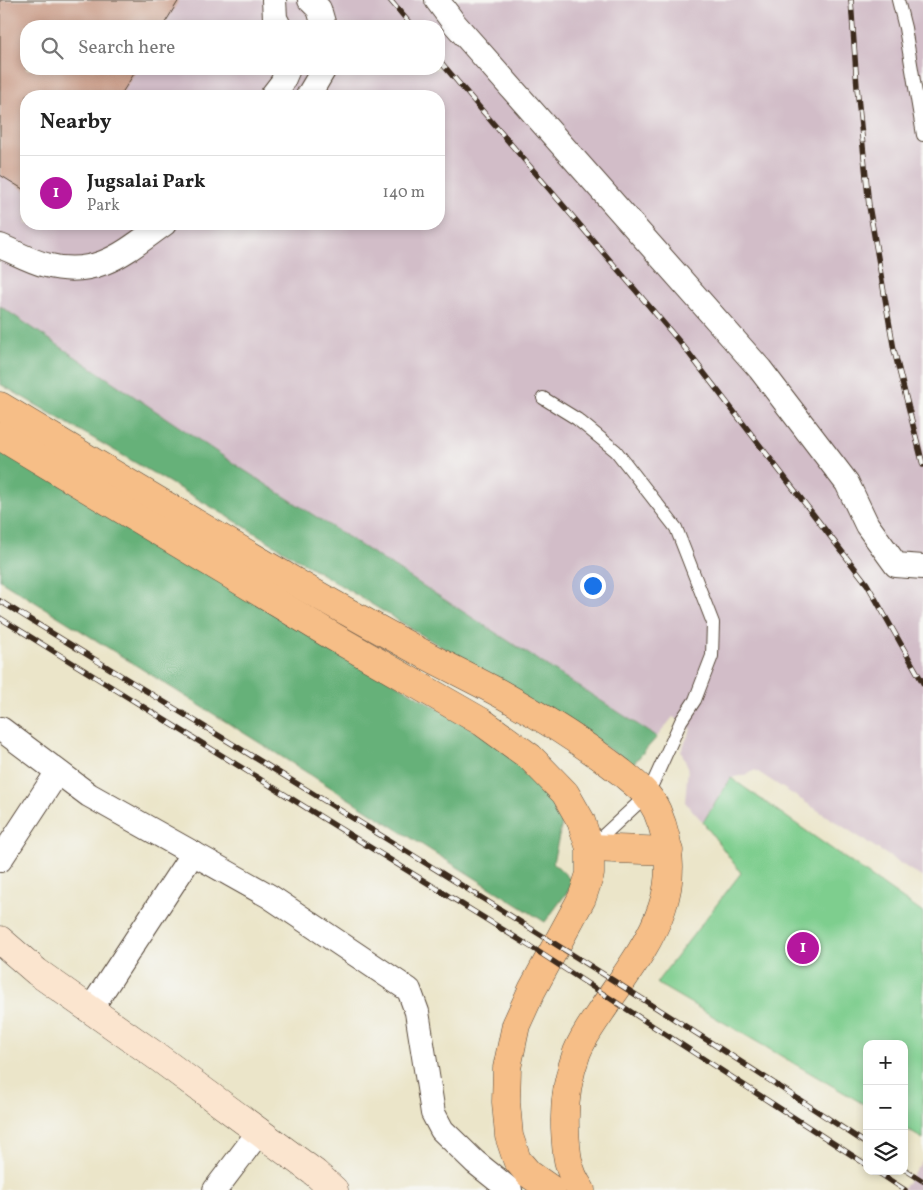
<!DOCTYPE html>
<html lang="en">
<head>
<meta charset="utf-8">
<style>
  :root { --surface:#fff; --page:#f2f2f2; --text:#222; --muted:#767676; --line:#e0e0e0; --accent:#b5179e }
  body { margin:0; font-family:Vollkorn,serif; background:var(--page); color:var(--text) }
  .controls { position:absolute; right:15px; bottom:15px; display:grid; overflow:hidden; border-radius:10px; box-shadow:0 2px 8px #0003 }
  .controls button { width:45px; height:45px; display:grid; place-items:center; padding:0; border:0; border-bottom:1px solid var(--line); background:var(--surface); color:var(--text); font:25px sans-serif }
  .you { position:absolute; left:592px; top:585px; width:18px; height:18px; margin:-12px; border:4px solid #fff; border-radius:50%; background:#1a73e8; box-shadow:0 0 0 8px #1a73e833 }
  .badge { display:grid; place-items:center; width:32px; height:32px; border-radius:50%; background:var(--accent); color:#fff; font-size:16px; font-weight:700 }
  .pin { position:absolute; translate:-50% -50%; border:2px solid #fff; box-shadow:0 1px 5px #0006 }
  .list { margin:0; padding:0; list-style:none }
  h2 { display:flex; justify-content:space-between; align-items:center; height:65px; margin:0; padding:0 20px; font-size:21px }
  h2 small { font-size:16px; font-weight:400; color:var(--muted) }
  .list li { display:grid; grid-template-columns:32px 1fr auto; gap:15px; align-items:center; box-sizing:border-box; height:75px; padding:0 20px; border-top:1px solid var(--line) }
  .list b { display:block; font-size:19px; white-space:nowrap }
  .list p { margin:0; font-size:16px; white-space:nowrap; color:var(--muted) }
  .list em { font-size:16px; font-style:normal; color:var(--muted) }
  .icon { flex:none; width:28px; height:28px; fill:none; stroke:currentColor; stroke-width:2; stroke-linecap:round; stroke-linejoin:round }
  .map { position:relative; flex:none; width:923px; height:1190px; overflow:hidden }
  .search { position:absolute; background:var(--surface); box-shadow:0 2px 8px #0003; left:20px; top:20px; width:425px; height:55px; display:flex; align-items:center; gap:12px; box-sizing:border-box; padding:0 18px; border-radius:20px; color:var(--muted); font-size:19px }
  .panel { position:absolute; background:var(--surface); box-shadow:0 2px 8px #0003; left:20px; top:90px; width:425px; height:140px; border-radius:20px }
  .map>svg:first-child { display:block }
  .industrial { fill:#d2bdc8; fill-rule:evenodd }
  .green { fill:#7ece8e; stroke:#5c7c56 }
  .forest { fill:#66b179; stroke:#506e4c }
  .building { fill:#cb9e8a }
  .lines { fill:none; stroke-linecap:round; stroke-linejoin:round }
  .lane-casing { stroke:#554638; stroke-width:14 }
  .street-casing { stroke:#554638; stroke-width:26 }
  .secondary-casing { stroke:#554638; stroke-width:29 }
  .primary-casing { stroke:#554638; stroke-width:29 }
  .lane { stroke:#fff; stroke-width:12 }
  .street { stroke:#fff; stroke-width:24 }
  .secondary { stroke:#fbe5cf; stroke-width:28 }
  .primary { stroke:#f6be87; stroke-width:28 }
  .rail-casing { stroke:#3b2a1e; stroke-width:5.5 }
  .rail { stroke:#f6f6f2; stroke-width:4; stroke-dasharray:11; stroke-linecap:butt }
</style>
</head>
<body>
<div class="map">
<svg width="923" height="1190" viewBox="0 0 923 1190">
  <rect width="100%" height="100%" fill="#f6f6f2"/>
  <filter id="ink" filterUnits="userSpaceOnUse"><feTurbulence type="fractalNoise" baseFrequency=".02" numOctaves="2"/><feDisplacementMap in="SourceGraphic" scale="10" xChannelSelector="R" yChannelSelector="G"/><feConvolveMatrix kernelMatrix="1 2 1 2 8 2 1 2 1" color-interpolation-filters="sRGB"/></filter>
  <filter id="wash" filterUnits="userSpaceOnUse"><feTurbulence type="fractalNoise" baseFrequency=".0096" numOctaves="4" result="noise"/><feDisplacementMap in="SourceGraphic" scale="20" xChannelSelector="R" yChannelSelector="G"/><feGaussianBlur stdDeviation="1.12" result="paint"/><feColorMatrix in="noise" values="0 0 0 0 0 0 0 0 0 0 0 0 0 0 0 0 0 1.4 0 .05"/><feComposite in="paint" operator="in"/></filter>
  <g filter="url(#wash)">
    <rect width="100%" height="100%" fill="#ebe5c9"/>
    <!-- industrial -->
    <g class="industrial">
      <path d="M0,0H923V878L755,770L748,774L731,778L703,822L685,802L688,767L681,751L691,729L681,721L673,717L657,737L236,465L0,306ZM26,26H439V69H26ZM26,96H439V224H26Z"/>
      <path d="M923,1160V1190H902Z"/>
    </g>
    <!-- green -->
    <path class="green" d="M731,778L923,913V1139L904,1128V1044H867V1106L656,983L741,873L703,822Z"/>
    <!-- forest -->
    <g class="forest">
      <path d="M0,306L236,465L657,737L633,764L232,519L0,384Z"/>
      <path d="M0,448L496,743L567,802L553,862L574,883L545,922L0,580Z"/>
    </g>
    <g id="blocks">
      <!-- building -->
      <path class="building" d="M0,0H179L163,26H26V69H137L120,96H26V191L0,175Z"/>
    </g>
  </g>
  <g filter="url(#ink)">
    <use href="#blocks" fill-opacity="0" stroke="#554638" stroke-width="1"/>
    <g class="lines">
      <!-- lane casing -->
      <g class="lane-casing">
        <g id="lane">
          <path d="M898,0L905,28L923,135"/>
          <path d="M543,398L577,419L616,451L676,528L713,623L712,656L695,700L681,721L648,794L592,846"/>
        </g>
      </g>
      <!-- street casing -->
      <g class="street-casing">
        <g id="street">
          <path d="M274,0L275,18L279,26"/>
          <path d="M310,0L319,9L324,26"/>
          <path d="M437,0L454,23L760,369L847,483L867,525L896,565L923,567"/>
          <path d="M272,96L282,83L288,69"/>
          <path d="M308,96L324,69"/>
          <path d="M0,246C15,252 30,261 46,265C97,279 126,251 164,224"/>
          <path d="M1,729L89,795L269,896L409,990L417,1012L433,1113L442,1130L475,1162L510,1190"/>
          <path d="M0,860L57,773"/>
          <path d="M90,1010L193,853"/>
          <path d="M215,1190L259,1132"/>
        </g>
      </g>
      <!-- secondary casing -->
      <g class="secondary-casing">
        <path id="secondary" d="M0,940L37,972L159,1058L315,1173L334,1190"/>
      </g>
      <!-- primary casing -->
      <g class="primary-casing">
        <g id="primary">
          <path d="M0,406C97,464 194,523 292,580C334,605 378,629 422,653C448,667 475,680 501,694C542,717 584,743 621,772C635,784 649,793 657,811C690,888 650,940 608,1001C597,1018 584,1034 577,1052C568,1076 564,1102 565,1128C566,1151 567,1171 581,1190"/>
          <path d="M0,436L334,637L482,722L530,757L565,793L581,821L590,848V874L582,898L532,990L516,1025L507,1068L506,1102L509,1136L517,1160L529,1174L552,1190"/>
          <path d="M590,848L669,851"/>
        </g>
      </g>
      <!-- lane -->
      <use href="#lane" class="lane"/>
      <!-- street -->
      <use href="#street" class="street"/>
      <!-- secondary -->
      <use href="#secondary" class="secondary"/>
      <!-- primary -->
      <use href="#primary" class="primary"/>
      <!-- rail casing -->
      <g class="rail-casing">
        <g id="rail">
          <path d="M390,0L412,26"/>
          <path d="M851,0L857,87L869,206L894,350L923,465"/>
          <path d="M439,60L684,347L867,584L923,683"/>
          <path d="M0,601C290,780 582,956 867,1144"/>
          <path d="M0,618L531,947L867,1165"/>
          <path d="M904,1169L923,1181"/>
          <path d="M876,1171L905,1190"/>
        </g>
      </g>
      <!-- rail -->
      <use href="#rail" class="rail"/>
    </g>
  </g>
</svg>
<div class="controls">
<button>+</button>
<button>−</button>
<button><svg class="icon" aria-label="layers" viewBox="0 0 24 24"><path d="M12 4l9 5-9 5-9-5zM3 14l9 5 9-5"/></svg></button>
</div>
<div class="you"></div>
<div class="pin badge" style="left:803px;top:948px">1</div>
<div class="search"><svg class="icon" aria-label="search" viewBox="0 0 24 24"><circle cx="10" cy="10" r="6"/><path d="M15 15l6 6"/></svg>Search here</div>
<section class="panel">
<h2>Nearby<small></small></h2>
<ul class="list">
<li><span class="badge">1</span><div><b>Jugsalai Park</b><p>Park</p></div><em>140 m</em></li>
</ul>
</section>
</div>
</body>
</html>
